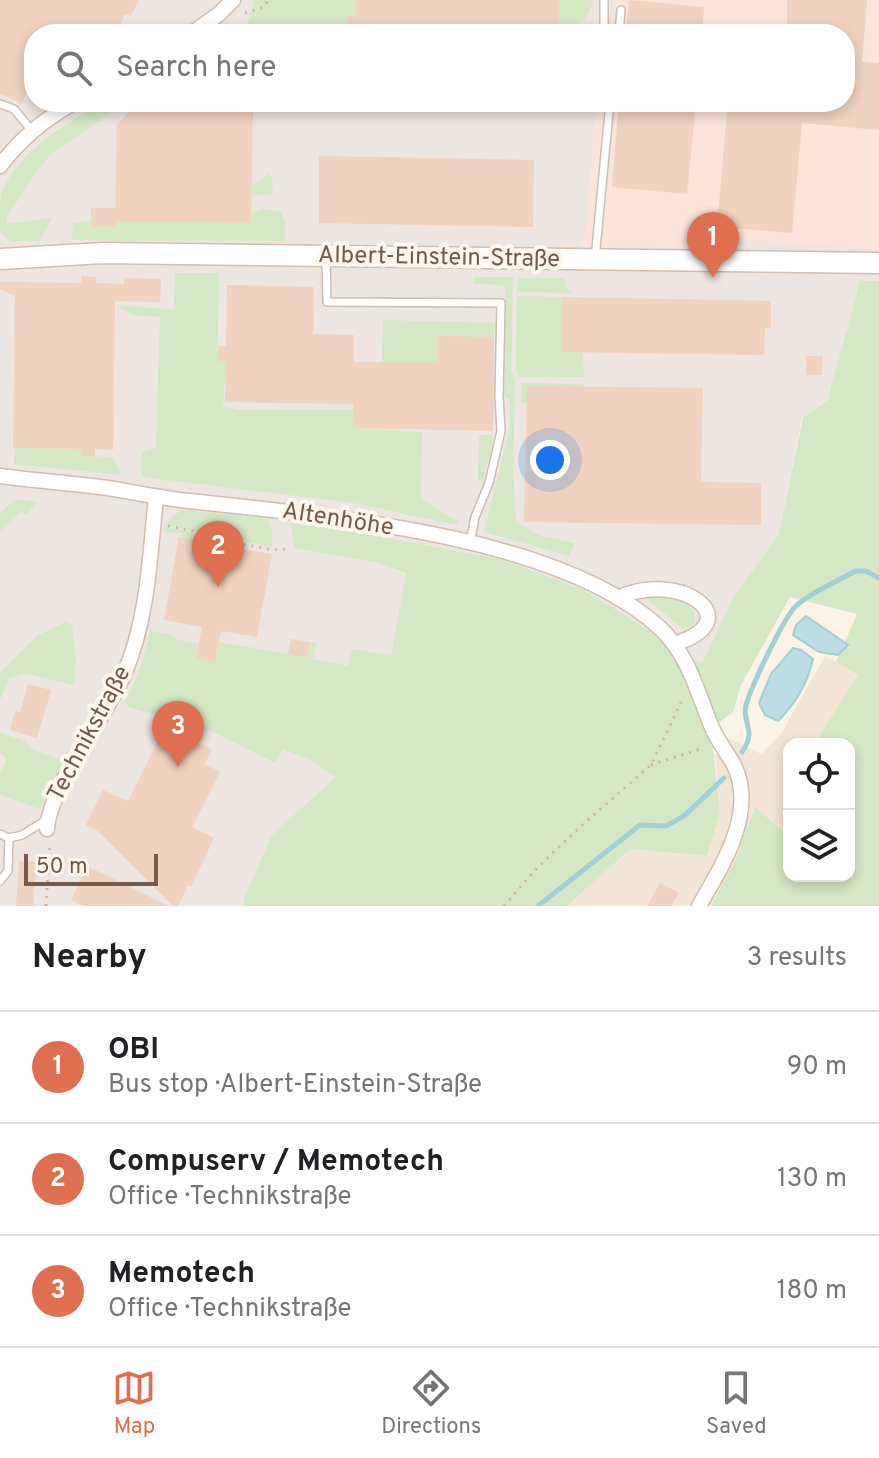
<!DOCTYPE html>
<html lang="en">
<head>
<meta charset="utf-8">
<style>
  :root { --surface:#fff; --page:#f2f2f2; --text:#202124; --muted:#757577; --line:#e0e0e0; --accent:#df6f51 }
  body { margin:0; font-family:Overpass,sans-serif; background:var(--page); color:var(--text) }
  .controls { position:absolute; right:24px; bottom:24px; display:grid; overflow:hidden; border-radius:16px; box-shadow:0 4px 12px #0003 }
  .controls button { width:72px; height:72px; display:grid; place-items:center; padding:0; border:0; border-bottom:2px solid var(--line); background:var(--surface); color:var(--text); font:40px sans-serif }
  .scale { position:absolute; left:24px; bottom:20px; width:134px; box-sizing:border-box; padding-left:8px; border:4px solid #735a4c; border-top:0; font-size:22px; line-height:28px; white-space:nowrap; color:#735a4c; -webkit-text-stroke:6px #fef7ec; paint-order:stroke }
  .you { position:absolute; left:550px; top:460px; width:28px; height:28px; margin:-20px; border:6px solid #fff; border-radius:50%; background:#1a73e8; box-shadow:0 0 0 12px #1a73e833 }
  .badge { display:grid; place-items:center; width:52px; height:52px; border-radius:50%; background:var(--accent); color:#fff; font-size:26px; font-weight:700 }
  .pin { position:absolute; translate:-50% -66px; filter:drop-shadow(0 2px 4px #0008) }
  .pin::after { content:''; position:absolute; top:42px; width:28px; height:24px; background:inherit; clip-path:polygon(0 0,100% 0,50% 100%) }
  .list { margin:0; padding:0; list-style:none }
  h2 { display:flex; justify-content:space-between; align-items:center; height:104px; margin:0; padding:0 32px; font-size:34px }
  h2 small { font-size:26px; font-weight:400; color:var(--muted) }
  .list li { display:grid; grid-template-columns:52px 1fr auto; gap:24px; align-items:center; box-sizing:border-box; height:112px; padding:0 32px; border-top:2px solid var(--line) }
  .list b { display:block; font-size:30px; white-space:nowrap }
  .list p { margin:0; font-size:26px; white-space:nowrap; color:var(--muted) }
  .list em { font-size:26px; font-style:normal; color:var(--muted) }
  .icon { flex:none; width:44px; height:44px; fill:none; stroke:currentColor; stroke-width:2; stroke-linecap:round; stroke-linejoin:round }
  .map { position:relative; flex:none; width:879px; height:906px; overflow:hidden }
  .search { position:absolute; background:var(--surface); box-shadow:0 4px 12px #0003; left:24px; right:24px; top:24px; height:88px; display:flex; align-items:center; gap:20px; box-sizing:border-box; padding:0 28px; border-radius:32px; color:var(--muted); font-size:30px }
  .sheet { height:440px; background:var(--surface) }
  nav { display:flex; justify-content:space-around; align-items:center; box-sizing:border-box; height:112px; border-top:2px solid var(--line); background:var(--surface); font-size:22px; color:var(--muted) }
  nav a { display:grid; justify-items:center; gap:4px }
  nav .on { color:var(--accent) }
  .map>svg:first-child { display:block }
  .residential { fill:#f3e5d5 }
  .commercial { fill:#fbe4da }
  .industrial { fill:#ece5e0 }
  .green { fill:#d4e8c5 }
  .water { fill:#bbdee4; stroke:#a2ced5; stroke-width:2 }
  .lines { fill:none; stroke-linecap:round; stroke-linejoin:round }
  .stream { stroke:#a2ced5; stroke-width:5 }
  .building { fill:#efd2bf }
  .lane-casing { stroke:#cfbdb0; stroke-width:10 }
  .street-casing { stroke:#cfbdb0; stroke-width:17 }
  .secondary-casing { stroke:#d1bdad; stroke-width:23 }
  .path { stroke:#d4b5a2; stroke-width:3; stroke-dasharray:2 6; stroke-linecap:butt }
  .lane { stroke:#fff; stroke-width:7 }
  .street { stroke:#fff; stroke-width:14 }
  .secondary { stroke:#fff; stroke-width:20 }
  .labels { text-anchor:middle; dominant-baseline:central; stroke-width:8; stroke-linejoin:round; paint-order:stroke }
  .street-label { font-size:24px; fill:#735a4c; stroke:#fef7ec }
</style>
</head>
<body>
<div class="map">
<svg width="879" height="906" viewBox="0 0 879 906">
  <rect width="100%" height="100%" fill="#fbf3e6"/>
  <!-- residential -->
  <path class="residential" d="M825,656L859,675L814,744H789V836L755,807L733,866L711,906H567L630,849L707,856L720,813L715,755L728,738L761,754L781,734Z"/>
  <!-- commercial -->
  <path class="commercial" d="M615,0H879V250L702,242L697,248L581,246L586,231L596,102H845V34H612Z"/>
  <!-- industrial -->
  <path class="industrial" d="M0,0H615L612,34H34V102H596L586,231L581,246L697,248L703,237L879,250V281H860L827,401L802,417L779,534L734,596L702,665L584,590L504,560L290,519L294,548L378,563L443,591L336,777L273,835L243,901L244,906H0Z"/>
  <!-- green -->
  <g class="green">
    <path d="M254,0H356V16L348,17V33L295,34L247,26Z"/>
    <path d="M559,0H593C589,18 578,30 559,32Z"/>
    <path d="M104,102H126L51,154L36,172L7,217V224L52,218L40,241H11L0,232C0,221 0,205 1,194C19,150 65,124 104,102Z"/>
    <path d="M268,174L272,178L273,194L252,196V186Z"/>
    <path d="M263,209L281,212L285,222V241L72,240L73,223L91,221V227H115V221L251,223L252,213Z"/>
    <path d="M175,273H219L217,360L226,361L223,406L239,410H353V428L422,432L421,499L459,522L457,525L354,503L143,477L140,466L142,452L156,448L160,317L134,315L120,309V305L174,310Z"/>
    <path d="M474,277H513L511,370L515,380L513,472L516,522L541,536L575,543L569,556L484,532L509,432L510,399L504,396L505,288L503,285L473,284Z"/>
    <path d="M518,278H564L566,287L572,293L517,292Z"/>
    <path d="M860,281H879V906H711L733,866L755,807L789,836V876H849V744H814L858,675L836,662L857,614L790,597L741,685L733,712L711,729L720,813L707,856L630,849L567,906H244L243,901L272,835L336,777L309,759L283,749L275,763L213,732L128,707L125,702L139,672L150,632L168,633L178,640L198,644L196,659L215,662L219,642L307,657L310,642L316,643L313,659L348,666L352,649L391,656L406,574L378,563L294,548L290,519L504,560L584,590L702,664L734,596L779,534L803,417L827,401Z"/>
    <path d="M517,296L562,297L561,352L582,353L585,377H519L516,370Z"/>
    <path d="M383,320L495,323L494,337L438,336V363H382Z"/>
    <path d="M521,383L583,384V390L568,386H527V403H521Z"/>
    <path d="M479,435H492V446L482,482L478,480Z"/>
    <path d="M15,448L81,449V456L113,457L121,475L14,464Z"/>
    <path d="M16,499L38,502L26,514L21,512L0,532V513Z"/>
    <path d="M183,510L267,518L272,531V547L165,525L173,516Z"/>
    <path d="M165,527L219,537L218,544L182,538V533L163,532Z"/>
    <path d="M646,598C664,597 683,597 695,612V622L689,628L683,629Z"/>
    <path d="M66,622L72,625L76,658L74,685L24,673L9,678L0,700V673L38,635Z"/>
    <path d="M0,733L26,741L31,749L64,761L40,809L0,795V773L6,763L5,757L0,753Z"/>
  </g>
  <!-- water -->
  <g class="water">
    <path d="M806,616L848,645L838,655L819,652L793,635L796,625Z"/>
    <path d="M793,648L801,650L813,659C808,682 795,704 778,721L765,715L759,703L771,674Z"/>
  </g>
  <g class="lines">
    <!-- stream -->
    <g class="stream">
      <path d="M742,752C758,729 741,723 746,705C751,687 784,617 796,606C812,591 837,582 855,571H866L879,578"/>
      <path d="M538,906L640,825L666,826L684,816L724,778"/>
    </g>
  </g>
  <!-- building -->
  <g class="building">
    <path d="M0,0H139L131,16L125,14L116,34H81L69,28L66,34H34V75L22,103L0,94Z"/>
    <path d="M356,0H559V34L348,33V16H356Z"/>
    <path d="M629,0L704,7L702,34H626Z"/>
    <path d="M787,0H867L862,62L879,63V130L802,123L792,233L717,227L728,102H845V34H787Z"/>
    <path d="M619,102H696L687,194L612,187Z"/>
    <path d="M130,111L253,112L251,223L115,221L117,125Z"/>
    <path d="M319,156L534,160L533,227L319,223Z"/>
    <path d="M91,208H116L115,227H91Z"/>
    <path d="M81,276L96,277V283L124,284V278L161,279L160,302L115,301L113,450L95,449V456H81V449L13,448L15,296L0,289V282L82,283Z"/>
    <path d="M227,285L314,287L313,334L354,335V362L438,363V336L494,337L493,431L353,428V404L225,402L226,361H217L218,346H226Z"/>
    <path d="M562,297L771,301V328H765L764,355L561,352Z"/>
    <path d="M806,356H823L822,375H806Z"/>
    <path d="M527,386L703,388L701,482L761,483V525L524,522Z"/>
    <path d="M179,537L272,554L257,637L221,631L215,662L196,659L202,627L164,620Z"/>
    <path d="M291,639L310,642L307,658L288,654Z"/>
    <path d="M28,684L51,690L37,738L10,730L15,711L20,712Z"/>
    <path d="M165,727L212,750L205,764L220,772L192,827L214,838L191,887L188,885L178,906H173L98,831L86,825L103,790L128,801Z"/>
    <path d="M19,861L36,862L33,906H16Z"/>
    <path d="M87,866L169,906H84L71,900Z"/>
    <path d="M660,883L679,893L671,906H647Z"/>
  </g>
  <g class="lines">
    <!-- lane casing -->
    <g class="lane-casing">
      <g id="lane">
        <path d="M604,0V34"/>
        <path d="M619,34L621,10"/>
        <path d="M0,104L14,109L33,132"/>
        <path d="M326,258L327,302L501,303L499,396L501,431L489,483L475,517L470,543"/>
        <path d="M595,259L610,102"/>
        <path d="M0,834L9,838L22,835L48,819"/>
        <path d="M0,881L8,871L9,838"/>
      </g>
    </g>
    <!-- street casing -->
    <g class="street-casing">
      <g id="street">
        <path d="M191,34L219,14L233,0"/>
        <path d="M0,166C20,139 46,118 75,102"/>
        <path d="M0,476C36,481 73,483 108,488C132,492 156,497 180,500C316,515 557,533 660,628C687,653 697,690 710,723C716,739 726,751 734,765C757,812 722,866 699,906"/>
        <path d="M618,598C679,569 752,620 674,644"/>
        <path d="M47,829C50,784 107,717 125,672C148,618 150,555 156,497"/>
      </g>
    </g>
    <!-- secondary casing -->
    <g class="secondary-casing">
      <path id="secondary" d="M0,259L103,253L879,263"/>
    </g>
    <!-- path -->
    <g class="path">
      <path d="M245,13L264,7L268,0"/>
      <path d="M168,526L225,537L226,541L273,550L287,549"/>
      <path d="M223,557L226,541"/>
      <path d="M651,765L703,748"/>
      <path d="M46,906L50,842"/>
      <path d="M504,906L536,869L581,826L651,765L684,696"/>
    </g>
    <!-- lane -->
    <use href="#lane" class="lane"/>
    <!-- street -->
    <use href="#street" class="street"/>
    <!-- secondary -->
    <use href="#secondary" class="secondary"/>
  </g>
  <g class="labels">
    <!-- street labels -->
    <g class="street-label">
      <text transform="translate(439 258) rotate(1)">Albert-Einstein-Straße</text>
      <text transform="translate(338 520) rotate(9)">Altenhöhe</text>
      <text transform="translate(90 734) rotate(-62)">Technikstraße</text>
    </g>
  </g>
</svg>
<div class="controls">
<button><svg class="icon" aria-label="locate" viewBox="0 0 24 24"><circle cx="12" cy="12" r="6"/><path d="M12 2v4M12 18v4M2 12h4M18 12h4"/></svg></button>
<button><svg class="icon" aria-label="layers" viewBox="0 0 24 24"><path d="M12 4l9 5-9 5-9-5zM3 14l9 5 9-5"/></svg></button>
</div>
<div class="scale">50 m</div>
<div class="you"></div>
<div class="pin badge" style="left:713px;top:278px">1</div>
<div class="pin badge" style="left:218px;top:587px">2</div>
<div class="pin badge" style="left:178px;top:767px">3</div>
<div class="search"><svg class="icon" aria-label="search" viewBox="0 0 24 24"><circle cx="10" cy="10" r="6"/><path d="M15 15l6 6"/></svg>Search here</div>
</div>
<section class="sheet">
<h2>Nearby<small>3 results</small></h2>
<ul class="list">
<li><span class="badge">1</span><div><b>OBI</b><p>Bus stop · Albert-Einstein-Straße</p></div><em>90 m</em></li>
<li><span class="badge">2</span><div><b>Compuserv / Memotech</b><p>Office · Technikstraße</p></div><em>130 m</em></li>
<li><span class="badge">3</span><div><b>Memotech</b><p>Office · Technikstraße</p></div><em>180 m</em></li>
</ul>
</section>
<nav>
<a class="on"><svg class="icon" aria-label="map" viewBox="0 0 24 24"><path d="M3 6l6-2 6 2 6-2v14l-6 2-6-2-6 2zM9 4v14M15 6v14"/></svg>Map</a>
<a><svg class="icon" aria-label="directions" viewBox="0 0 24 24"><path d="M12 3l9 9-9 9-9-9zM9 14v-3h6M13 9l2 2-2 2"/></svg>Directions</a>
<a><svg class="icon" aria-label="saved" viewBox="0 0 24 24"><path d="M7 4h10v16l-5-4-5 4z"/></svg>Saved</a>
</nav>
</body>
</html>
